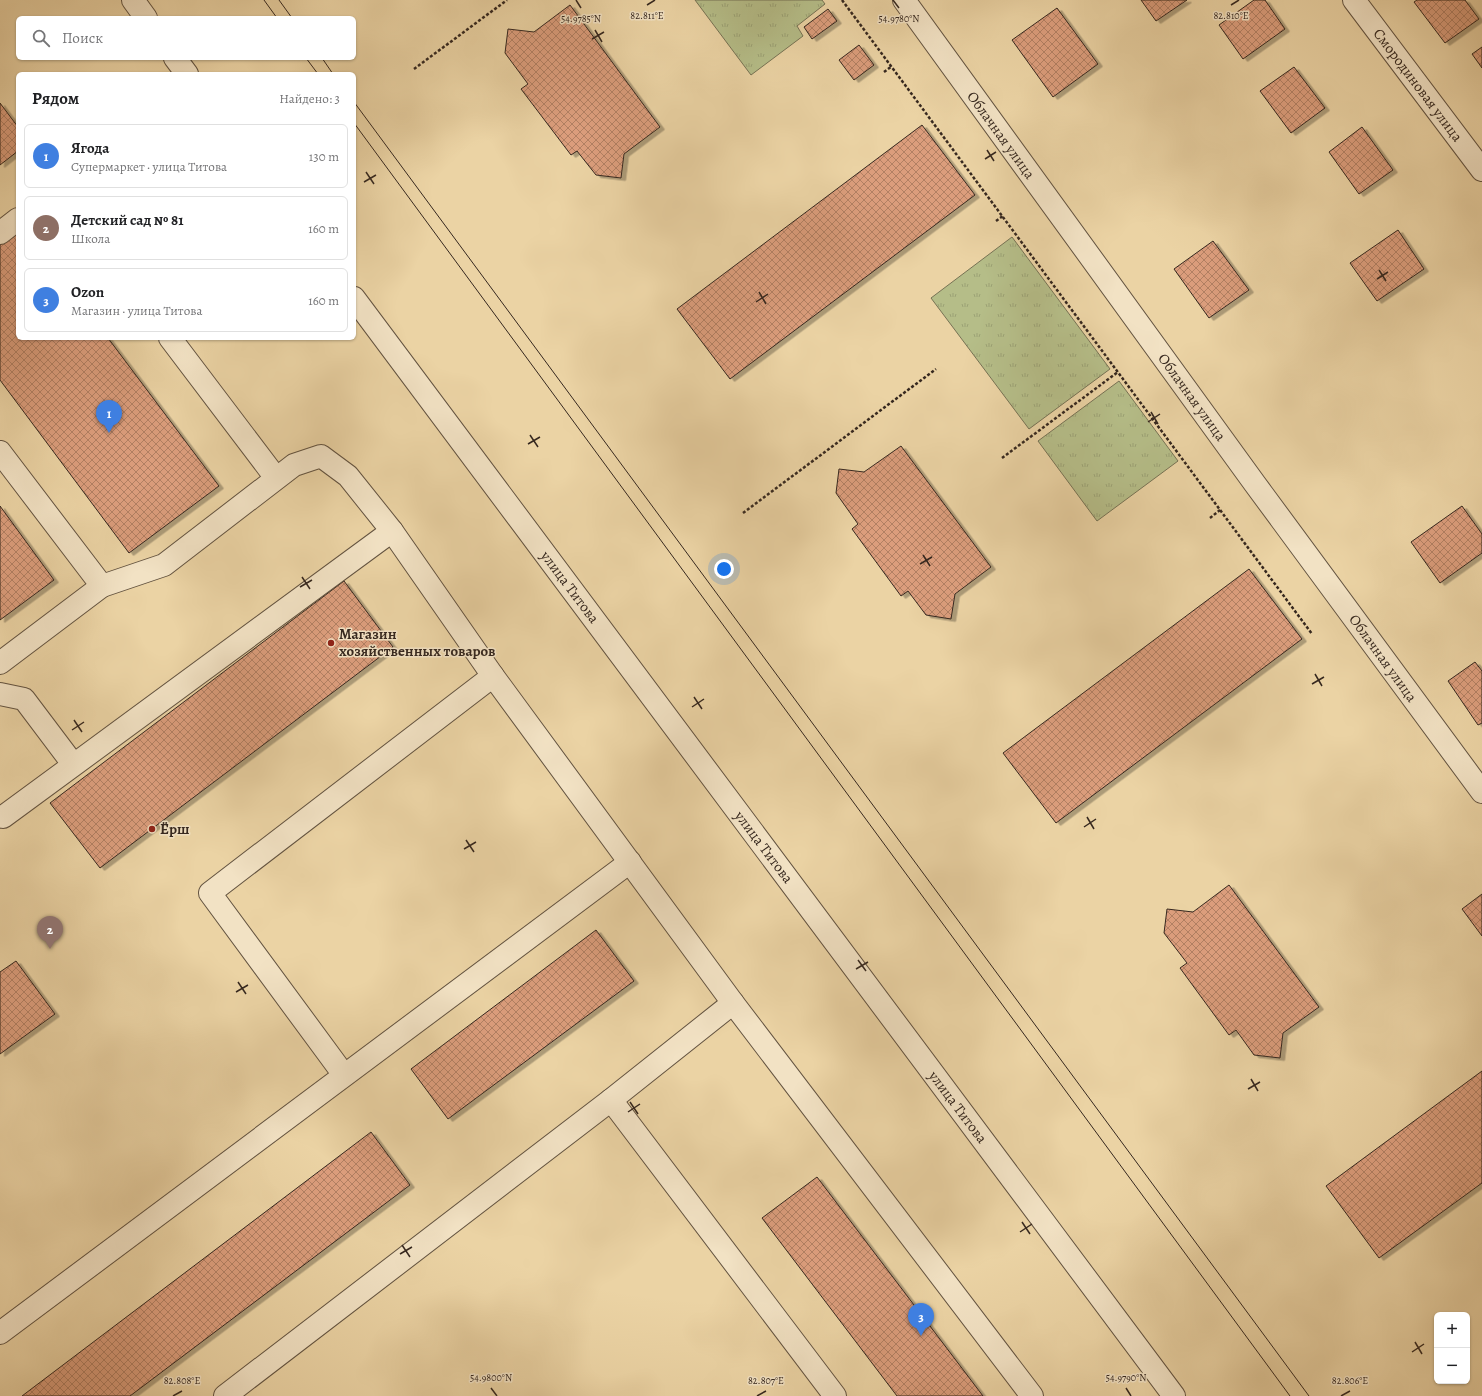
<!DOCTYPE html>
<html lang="ru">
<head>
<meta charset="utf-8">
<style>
  :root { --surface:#fff; --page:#f6f6f6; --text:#202124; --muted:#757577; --line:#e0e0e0; --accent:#8f2418 }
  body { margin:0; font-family:Alegreya,serif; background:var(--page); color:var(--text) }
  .controls { position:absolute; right:12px; bottom:12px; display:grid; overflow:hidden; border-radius:6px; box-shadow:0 1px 3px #0004 }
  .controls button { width:36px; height:36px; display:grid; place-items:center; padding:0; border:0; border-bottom:1px solid var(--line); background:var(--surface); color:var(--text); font:20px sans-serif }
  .you { position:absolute; left:724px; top:569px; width:14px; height:14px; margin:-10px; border:3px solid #fff; border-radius:50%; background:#1a73e8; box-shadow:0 0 0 6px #1a73e833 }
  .badge { display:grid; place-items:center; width:26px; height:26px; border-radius:50%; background:var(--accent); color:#fff; font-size:13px; font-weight:700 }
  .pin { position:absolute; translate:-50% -33px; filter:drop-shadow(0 1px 2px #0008) }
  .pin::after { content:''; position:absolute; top:21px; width:14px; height:12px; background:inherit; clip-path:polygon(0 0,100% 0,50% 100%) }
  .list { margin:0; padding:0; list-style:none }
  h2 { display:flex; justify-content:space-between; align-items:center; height:52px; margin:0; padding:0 16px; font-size:17px }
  h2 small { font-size:13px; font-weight:400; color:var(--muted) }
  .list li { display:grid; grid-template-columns:26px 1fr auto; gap:12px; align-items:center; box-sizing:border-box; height:64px; margin:0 8px 8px; padding:0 8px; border:1px solid var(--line); border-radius:6px }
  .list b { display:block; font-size:15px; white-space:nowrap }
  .list p { margin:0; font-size:13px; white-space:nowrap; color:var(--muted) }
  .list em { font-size:13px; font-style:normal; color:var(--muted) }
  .icon { flex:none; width:22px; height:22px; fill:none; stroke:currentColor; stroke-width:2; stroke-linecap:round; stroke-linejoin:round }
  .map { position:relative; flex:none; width:1482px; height:1396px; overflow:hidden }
  .search { position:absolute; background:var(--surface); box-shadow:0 1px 3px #0004; left:16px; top:16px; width:340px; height:44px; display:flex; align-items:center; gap:10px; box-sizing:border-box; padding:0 14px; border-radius:6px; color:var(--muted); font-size:15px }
  .panel { position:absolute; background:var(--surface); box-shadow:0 1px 3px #0004; left:16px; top:72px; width:340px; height:268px; border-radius:6px }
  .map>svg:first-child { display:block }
  .park { fill:url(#park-tufts); stroke:#767254 }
  .building { fill:url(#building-cross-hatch); stroke:#36281f; filter:url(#shadow) }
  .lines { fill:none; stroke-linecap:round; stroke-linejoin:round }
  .minor-casing { stroke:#635340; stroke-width:24 }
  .path { stroke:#36281f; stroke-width:2.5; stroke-dasharray:3 2; stroke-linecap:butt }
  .minor { stroke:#f2e2c4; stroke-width:22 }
  .tram { stroke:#36281f; stroke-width:1 }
  .ticks { fill:none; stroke:#36281f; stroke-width:1.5 }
  .poi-dot { fill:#8f2418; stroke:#f2e2c4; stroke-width:1.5 }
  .labels { text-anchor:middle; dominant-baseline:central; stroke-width:3; stroke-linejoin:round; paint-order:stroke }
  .street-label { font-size:15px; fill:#36281f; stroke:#f2e2c4 }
  .poi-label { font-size:15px; font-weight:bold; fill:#36281f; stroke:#f2e2c4; text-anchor:start }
  .ticks-label { font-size:10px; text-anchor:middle; fill:#36281f; stroke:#f2e2c4; stroke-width:3; stroke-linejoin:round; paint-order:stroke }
</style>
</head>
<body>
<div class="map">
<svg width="1482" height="1396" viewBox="0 0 1482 1396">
  <defs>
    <pattern id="park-tufts" width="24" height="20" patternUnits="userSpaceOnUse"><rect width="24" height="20" fill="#b5bd88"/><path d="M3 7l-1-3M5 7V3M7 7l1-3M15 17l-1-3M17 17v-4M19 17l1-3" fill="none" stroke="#9ca275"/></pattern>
    <pattern id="building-cross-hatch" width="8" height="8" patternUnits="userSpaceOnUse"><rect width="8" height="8" fill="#db9d7b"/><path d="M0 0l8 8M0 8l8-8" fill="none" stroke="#b28064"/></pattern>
    <filter id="shadow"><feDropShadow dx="4.5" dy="2.5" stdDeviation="0" flood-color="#0004"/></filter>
  </defs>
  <rect width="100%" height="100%" fill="#ebd3a4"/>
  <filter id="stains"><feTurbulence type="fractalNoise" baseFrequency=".005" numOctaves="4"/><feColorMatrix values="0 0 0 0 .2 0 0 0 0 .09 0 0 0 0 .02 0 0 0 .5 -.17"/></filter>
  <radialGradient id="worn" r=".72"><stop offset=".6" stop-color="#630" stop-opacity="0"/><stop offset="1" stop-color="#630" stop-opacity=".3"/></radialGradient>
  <!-- park -->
  <g class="park">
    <path d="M695,0H822L825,4L797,26L803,36L751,75Z"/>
    <path d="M1012,237L1110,369L1029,429L931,298Z"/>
    <path d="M1119,381L1178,461L1097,521L1038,441Z"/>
  </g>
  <!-- building -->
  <g class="building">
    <path d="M1141,0H1187L1156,21Z"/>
    <path d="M1254,0H1265L1285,29L1243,59L1219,25Z"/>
    <path d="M1417,0H1465L1479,19L1445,43L1414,2Z"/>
    <path d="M570,5L660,127L624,154L621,178L596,175L577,151L571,155L521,89L528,84L505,53L508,29L534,32Z"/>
    <path d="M1057,8L1098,64L1053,97L1012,40Z"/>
    <path d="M828,9L837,21L812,39L804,27Z"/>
    <path d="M859,45L874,65L854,80L839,60Z"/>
    <path d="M1482,47V68L1472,54Z"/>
    <path d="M1294,67L1325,108L1291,133L1260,91Z"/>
    <path d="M0,103L18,127V151L0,165Z"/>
    <path d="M922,125L975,195L730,379L677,309Z"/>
    <path d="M1362,127L1393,170L1359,194L1329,152Z"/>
    <path d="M1398,230L1424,269L1377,301L1350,263Z"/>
    <path d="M18,232V338H108L219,486L129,553L0,380V245Z"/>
    <path d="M1213,241L1249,290L1209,318L1174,269Z"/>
    <path d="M901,446L991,567L955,594L951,619L926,615L908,591L901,596L852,529L858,524L836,493L839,469L864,472Z"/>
    <path d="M0,506L54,580L0,620Z"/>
    <path d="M1462,506L1482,534V553L1440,583L1411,542Z"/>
    <path d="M1249,569L1302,639L1056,823L1003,753Z"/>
    <path d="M344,581L393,647L100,868L50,803Z"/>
    <path d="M1475,662L1482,671V723L1478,725L1448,681Z"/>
    <path d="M1229,885L1319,1007L1283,1033L1280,1058L1254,1055L1236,1030L1229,1035L1180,968L1187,963L1164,933L1167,909L1193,912Z"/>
    <path d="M1482,894V936L1462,909Z"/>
    <path d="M596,930L634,981L448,1119L411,1069Z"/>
    <path d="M16,961L55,1014L0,1054V972Z"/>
    <path d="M1482,1071V1183L1379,1258L1326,1186Z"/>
    <path d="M371,1132L410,1185L130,1396H22Z"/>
    <path d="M817,1177L983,1396H897L762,1218Z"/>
  </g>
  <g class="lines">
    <!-- minor casing -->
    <g class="minor-casing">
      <g id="minor">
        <path d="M133,0L146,18"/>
        <path d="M904,0L1255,484L1482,792"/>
        <path d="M1354,0L1482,170"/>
        <path d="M175,58L187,74"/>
        <path d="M0,233L18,219"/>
        <path d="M354,298L1174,1396"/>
        <path d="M170,338L276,478"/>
        <path d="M0,452L102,586L0,663"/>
        <path d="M102,586L164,565L294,465L321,456L348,476L392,531"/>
        <path d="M0,694L24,699L73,764"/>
        <path d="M3,817L392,531L493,676"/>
        <path d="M344,1075L210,893L493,676L733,1003L1032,1396"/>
        <path d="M611,1100L835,1396"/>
        <path d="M0,1333L630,862"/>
        <path d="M225,1396L611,1100L733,1003"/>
      </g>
    </g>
    <!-- path -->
    <g class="path">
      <path d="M842,0L1312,634"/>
      <path d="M414,69L507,0"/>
      <path d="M884,72L892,66"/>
      <path d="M996,221L1003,216"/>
      <path d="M1002,458L1118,372"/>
      <path d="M743,513L936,369"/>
      <path d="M1210,518L1220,510"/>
    </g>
    <!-- minor -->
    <use href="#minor" class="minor"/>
    <!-- tram -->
    <g class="tram">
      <path d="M264,0L277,18"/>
      <path d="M279,0L292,18"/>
      <path d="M306,58L318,74"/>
      <path d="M322,58L333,74"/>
      <path d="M354,102L1309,1396"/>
      <path d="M354,123L1290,1396"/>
    </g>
  </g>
  <!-- ticks -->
  <path class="ticks" d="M576,0L581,8M893,0L899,8M647,5L655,0M1231,5L1239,0M595,30L602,42M592,39L604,32M987,150L994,161M985,159L996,152M366,172L374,184M364,182L376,175M1379,270L1386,281M1377,279L1388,272M759,292L766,304M756,302L768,294M1151,412L1158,424M1148,422L1160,414M530,435L538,447M528,444L540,437M923,555L930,566M920,564L932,557M302,577L310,589M300,587L312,580M1315,674L1322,686M1312,684L1324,677M694,697L702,709M692,707L704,699M74,720L82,732M72,730L84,722M1087,817L1094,829M1084,827L1096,819M466,840L474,852M464,849L476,842M858,960L866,971M856,969L868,962M238,982L246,994M236,992L248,985M1251,1079L1258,1091M1248,1089L1260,1082M630,1102L638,1114M628,1112L640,1104M1022,1222L1030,1234M1020,1232L1032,1224M402,1245L410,1257M400,1254L412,1247M1415,1342L1422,1354M1412,1352L1424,1344M491,1388L497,1396M1126,1388L1131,1396M173,1396L182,1391M757,1396L766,1391M1341,1396L1350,1391"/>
  <!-- markers -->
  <g class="poi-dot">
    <circle cx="331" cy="643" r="4"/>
    <circle cx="152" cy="829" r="4"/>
  </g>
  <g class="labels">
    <!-- street labels -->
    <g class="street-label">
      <text transform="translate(1418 85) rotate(53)">Смородиновая улица</text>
      <text transform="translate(1001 135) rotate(54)">Облачная улица</text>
      <text transform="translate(1192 397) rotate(54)">Облачная улица</text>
      <text transform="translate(570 587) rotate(53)">улица Титова</text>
      <text transform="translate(1383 658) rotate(54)">Облачная улица</text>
      <text transform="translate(764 847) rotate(53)">улица Титова</text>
      <text transform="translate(958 1107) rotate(53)">улица Титова</text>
    </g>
    <!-- poi labels -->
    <g class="poi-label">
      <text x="339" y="634">Магазин<tspan x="339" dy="17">хозяйственных товаров</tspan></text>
      <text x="160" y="829">Ёрш</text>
    </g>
  </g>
  <g class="ticks-label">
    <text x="647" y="19">82.811°E</text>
    <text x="1231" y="19">82.810°E</text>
    <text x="581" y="22">54.9785°N</text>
    <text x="899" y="22">54.9780°N</text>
    <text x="491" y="1381">54.9800°N</text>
    <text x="1126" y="1381">54.9790°N</text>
    <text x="182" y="1384">82.808°E</text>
    <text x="766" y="1384">82.807°E</text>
    <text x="1350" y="1384">82.806°E</text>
  </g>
  <rect width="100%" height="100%" filter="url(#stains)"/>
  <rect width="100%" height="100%" fill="url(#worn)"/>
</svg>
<div class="controls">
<button>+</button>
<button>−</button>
</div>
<div class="you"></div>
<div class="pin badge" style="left:109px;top:433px;background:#3f7fe0">1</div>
<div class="pin badge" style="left:50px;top:949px;background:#8d6e63">2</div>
<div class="pin badge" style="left:921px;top:1336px;background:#3f7fe0">3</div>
<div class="search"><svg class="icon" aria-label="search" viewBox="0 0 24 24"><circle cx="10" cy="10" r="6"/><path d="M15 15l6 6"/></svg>Поиск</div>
<section class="panel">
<h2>Рядом<small>Найдено: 3</small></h2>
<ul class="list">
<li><span class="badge" style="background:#3f7fe0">1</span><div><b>Ягода</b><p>Супермаркет · улица Титова</p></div><em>130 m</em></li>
<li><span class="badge" style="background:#8d6e63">2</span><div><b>Детский сад № 81</b><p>Школа</p></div><em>160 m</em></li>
<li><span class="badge" style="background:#3f7fe0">3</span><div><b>Ozon</b><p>Магазин · улица Титова</p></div><em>160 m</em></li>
</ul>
</section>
</div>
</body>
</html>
